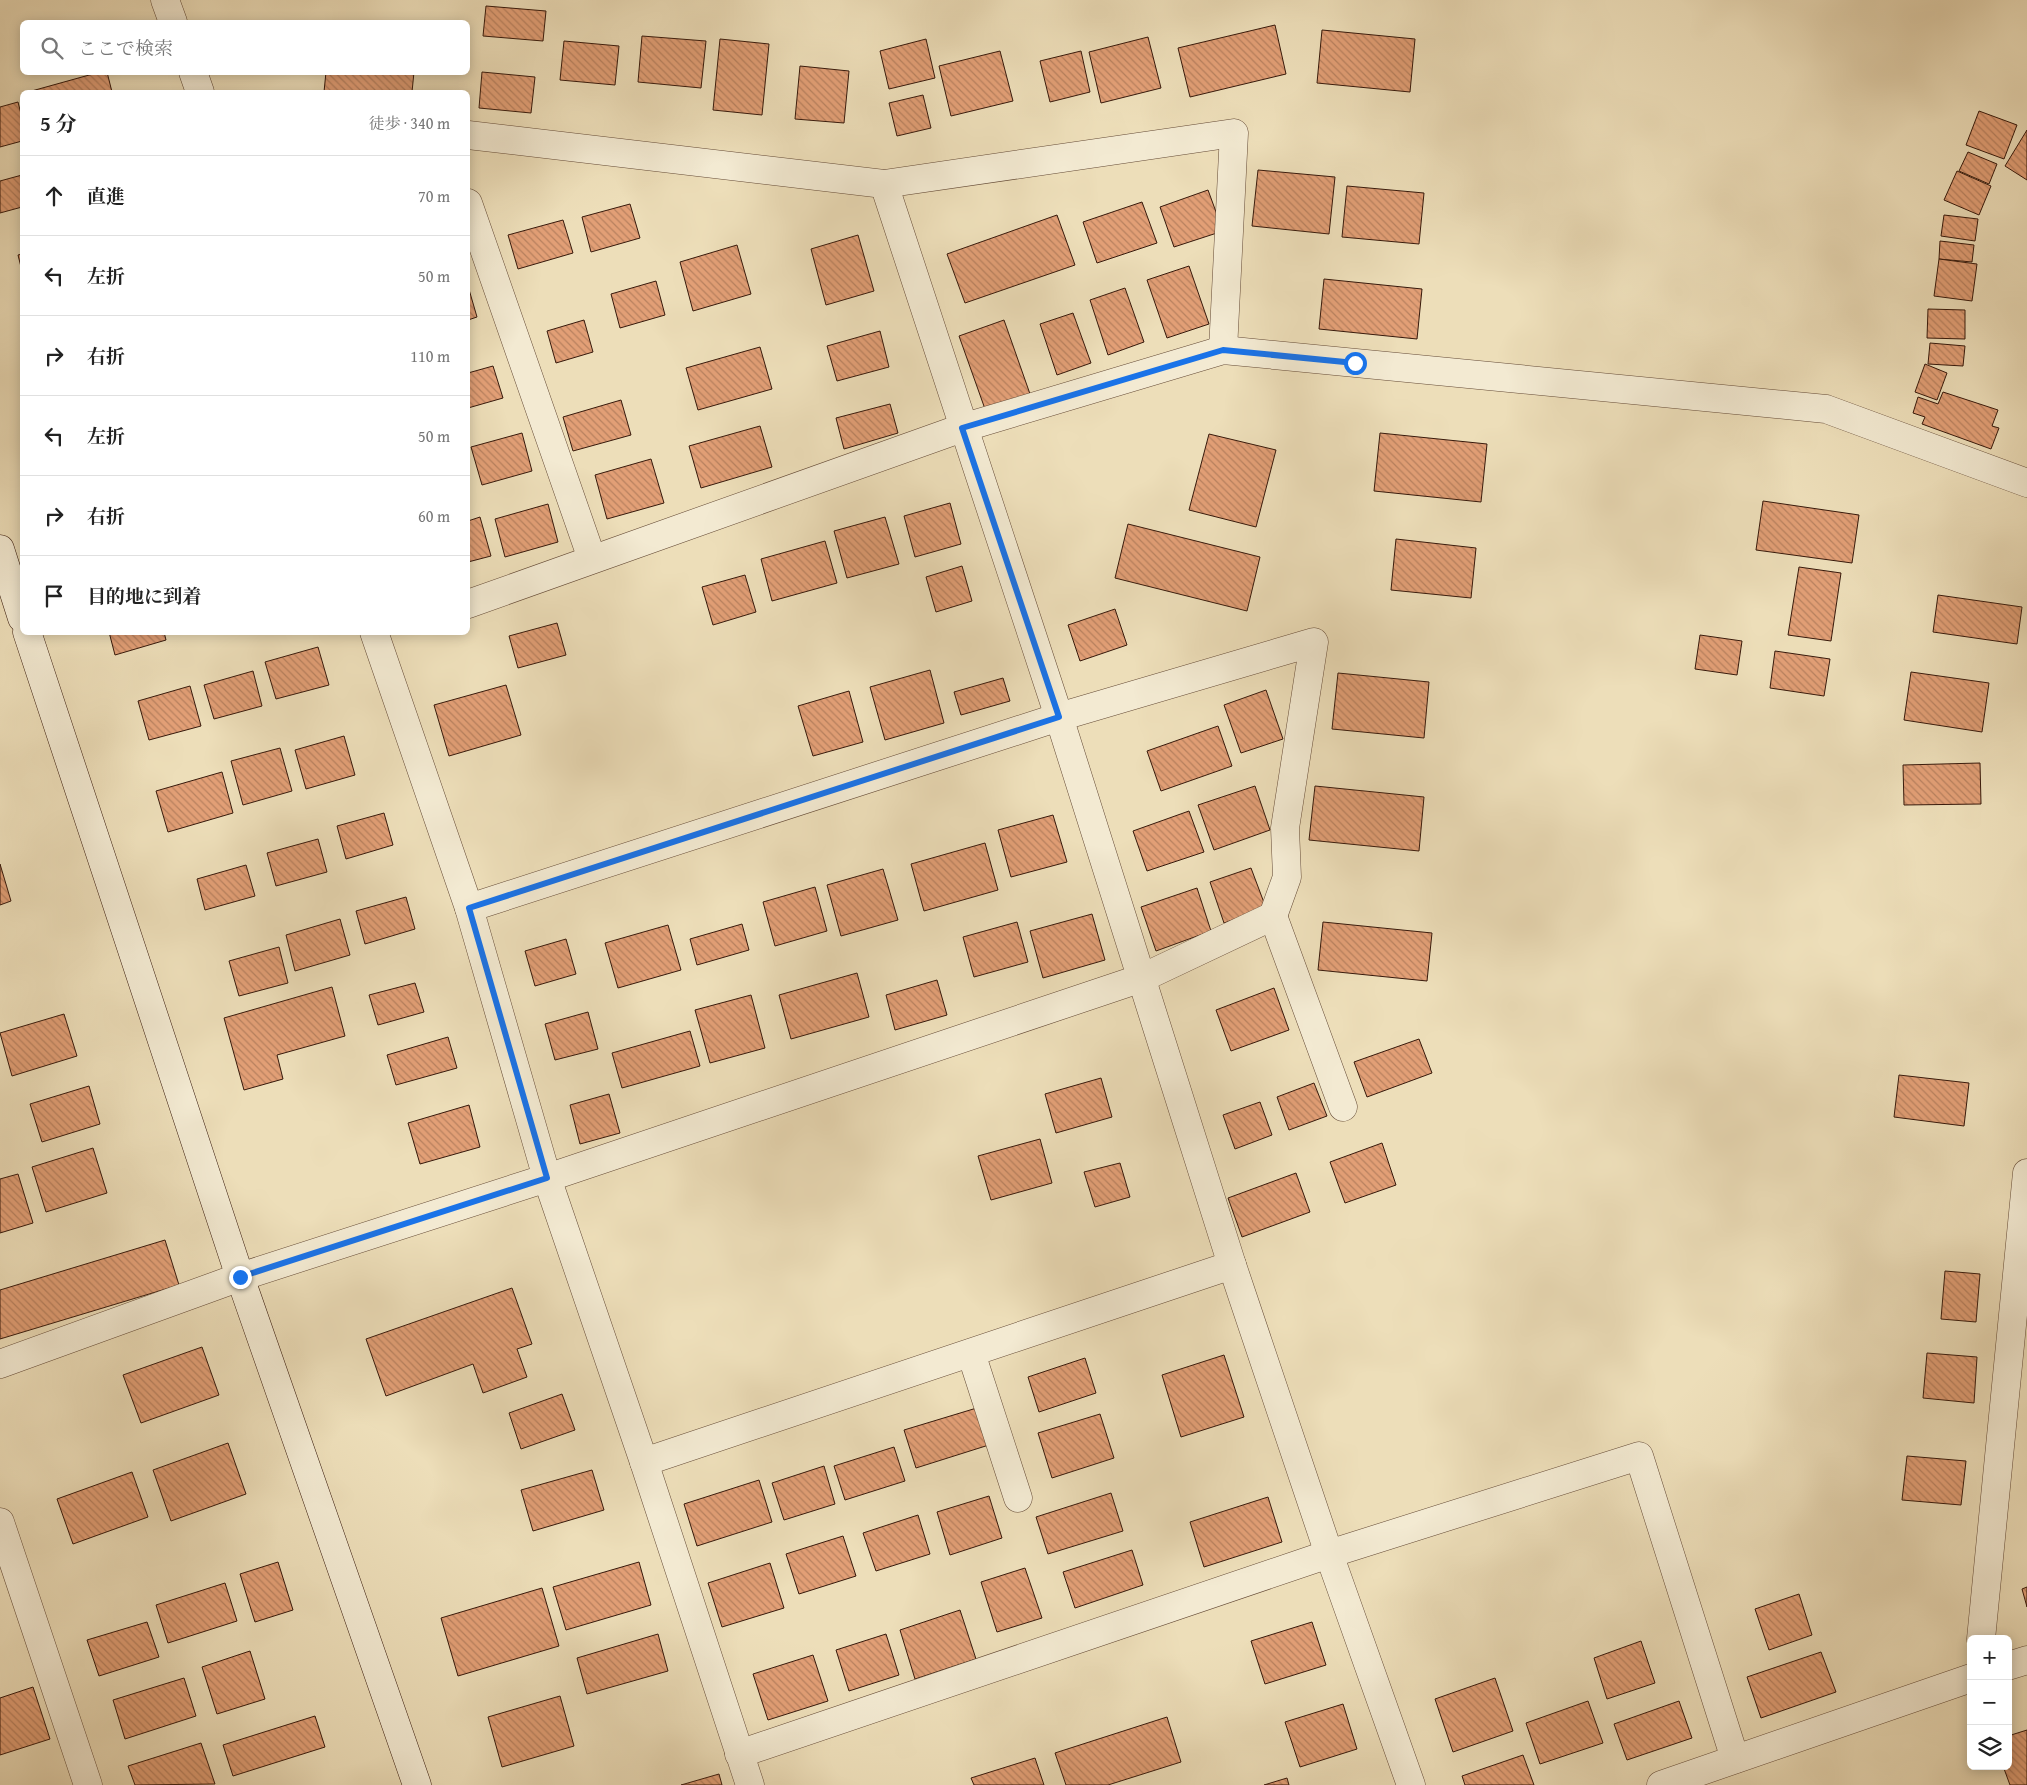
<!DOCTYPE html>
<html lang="ja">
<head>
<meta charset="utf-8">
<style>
  :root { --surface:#fff; --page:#f6f6f6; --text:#222; --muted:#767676; --line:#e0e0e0 }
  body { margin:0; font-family:"Gentium Book Plus","Noto Serif JP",serif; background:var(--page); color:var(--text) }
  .controls { position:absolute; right:15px; bottom:15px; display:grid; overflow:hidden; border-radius:8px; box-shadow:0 2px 12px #0003 }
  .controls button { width:45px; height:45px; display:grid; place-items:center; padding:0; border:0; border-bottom:1px solid var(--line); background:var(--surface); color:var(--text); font:25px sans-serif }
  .stop { position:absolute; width:15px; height:15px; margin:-11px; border:4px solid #1a73e8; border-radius:50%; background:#fff }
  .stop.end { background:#1a73e8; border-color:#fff; box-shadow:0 1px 5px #0008 }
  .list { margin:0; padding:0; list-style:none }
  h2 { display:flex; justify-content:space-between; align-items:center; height:65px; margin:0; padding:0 20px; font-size:21px }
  h2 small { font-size:16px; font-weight:400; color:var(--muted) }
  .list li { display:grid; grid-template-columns:32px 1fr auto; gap:15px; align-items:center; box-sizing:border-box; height:80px; padding:0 20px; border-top:1px solid var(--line) }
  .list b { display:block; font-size:19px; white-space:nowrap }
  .list em { font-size:16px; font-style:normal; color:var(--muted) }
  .icon { flex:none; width:28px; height:28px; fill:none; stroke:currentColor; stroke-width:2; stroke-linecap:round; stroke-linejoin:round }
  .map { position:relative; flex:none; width:2027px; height:1785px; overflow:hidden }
  .search { position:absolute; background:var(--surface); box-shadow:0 2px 12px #0003; left:20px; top:20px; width:450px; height:55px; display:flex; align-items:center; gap:12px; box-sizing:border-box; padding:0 18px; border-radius:8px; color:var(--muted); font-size:19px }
  .panel { position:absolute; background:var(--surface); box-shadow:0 2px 12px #0003; left:20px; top:90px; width:450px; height:545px; border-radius:8px }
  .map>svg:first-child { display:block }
  .building { fill:url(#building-back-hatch); stroke:#37190b }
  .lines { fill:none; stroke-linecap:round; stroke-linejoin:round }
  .street-casing { stroke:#644a36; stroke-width:29 }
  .secondary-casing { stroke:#37190b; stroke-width:29 }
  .street { stroke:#f3ead2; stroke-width:28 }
  .secondary { stroke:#f3ead2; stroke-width:28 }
  .route { stroke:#1a73e8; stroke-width:6 }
</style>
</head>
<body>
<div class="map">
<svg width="2027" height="1785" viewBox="0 0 2027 1785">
  <defs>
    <pattern id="building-back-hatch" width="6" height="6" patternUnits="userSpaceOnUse" patternTransform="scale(1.25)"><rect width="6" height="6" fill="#e29f76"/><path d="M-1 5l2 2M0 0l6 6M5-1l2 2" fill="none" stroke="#b8815f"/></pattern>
  </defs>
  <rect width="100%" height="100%" fill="#eddeb9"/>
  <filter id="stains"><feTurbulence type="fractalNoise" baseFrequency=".004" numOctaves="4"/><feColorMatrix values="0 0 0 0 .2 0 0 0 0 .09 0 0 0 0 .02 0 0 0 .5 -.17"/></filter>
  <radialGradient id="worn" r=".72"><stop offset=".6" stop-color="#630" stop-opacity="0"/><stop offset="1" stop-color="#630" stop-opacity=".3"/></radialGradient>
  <!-- building -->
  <g class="building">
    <path d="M486,6L546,11L543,41L483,36Z"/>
    <path d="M1275,25L1286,74L1190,97L1178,48Z"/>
    <path d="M1322,30L1415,39L1410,92L1317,83Z"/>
    <path d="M642,36L706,41L701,88L638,82Z"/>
    <path d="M1148,37L1161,88L1101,103L1089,52Z"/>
    <path d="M720,39L769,44L762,115L713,110Z"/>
    <path d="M926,39L935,78L889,89L880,51Z"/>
    <path d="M564,41L619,46L615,85L560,80Z"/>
    <path d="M1000,51L1013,101L951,116L939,66Z"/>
    <path d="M1081,51L1090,92L1050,102L1040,61Z"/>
    <path d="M800,66L849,71L844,123L795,119Z"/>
    <path d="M100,72H107L112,92H28Z"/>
    <path d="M326,72H414L412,92H324Z"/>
    <path d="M482,72L535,77L531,113L479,108Z"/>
    <path d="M923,95L931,128L897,136L889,103Z"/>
    <path d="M18,102L22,118V141L0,147V107Z"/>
    <path d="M1979,111L2017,125L2004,159L1966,145Z"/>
    <path d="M2027,130V180L2005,166Z"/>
    <path d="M1968,152L1997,164L1989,184L1959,171Z"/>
    <path d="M1258,170L1335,177L1329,234L1252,226Z"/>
    <path d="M1957,171L1991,186L1979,215L1944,200Z"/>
    <path d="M22,175V207L0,213V181Z"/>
    <path d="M1347,186L1424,193L1419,244L1342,237Z"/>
    <path d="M1208,190L1223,231L1174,247L1160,207Z"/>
    <path d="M1142,202L1157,243L1097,263L1083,222Z"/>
    <path d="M630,204L640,238L591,252L582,217Z"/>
    <path d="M1057,215L1075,265L965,303L947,254Z"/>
    <path d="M1944,215L1978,219L1975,241L1941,236Z"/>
    <path d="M563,220L573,253L518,269L508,235Z"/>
    <path d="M858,235L874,291L826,305L811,249Z"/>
    <path d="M1940,241L1974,245L1972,262L1939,259Z"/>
    <path d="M737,245L751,294L693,311L680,262Z"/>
    <path d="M22,254V271L18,255Z"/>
    <path d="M1939,259L1977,264L1972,301L1934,296Z"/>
    <path d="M1189,266L1209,324L1167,338L1147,280Z"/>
    <path d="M1324,279L1422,289L1417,339L1319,329Z"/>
    <path d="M656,281L665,315L620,328L611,294Z"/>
    <path d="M468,286L477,317L468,320Z"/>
    <path d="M1125,288L1144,342L1108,355L1090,300Z"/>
    <path d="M1928,309L1965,310V339L1927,338Z"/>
    <path d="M1073,313L1091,363L1057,375L1040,324Z"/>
    <path d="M584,320L593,352L556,363L547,331Z"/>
    <path d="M1004,320L1030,394L985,409L959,336Z"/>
    <path d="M880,331L889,367L837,381L827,346Z"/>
    <path d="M1930,343L1965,346L1963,366L1928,364Z"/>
    <path d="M760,347L772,389L698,410L686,368Z"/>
    <path d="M1925,364L1947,373L1937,400L1915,392Z"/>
    <path d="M493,366L503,398L468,408V373Z"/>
    <path d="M1943,392L1998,410L1992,426L1999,428L1991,449L1922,424L1925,417L1913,413L1918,397L1938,404Z"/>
    <path d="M621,400L631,435L573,451L563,417Z"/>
    <path d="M890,404L898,433L844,449L836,418Z"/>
    <path d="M760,426L772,467L701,488L689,446Z"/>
    <path d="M522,433L532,471L482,485L471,447Z"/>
    <path d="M1380,433L1487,444L1481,502L1374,491Z"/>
    <path d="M1209,434L1276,450L1256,527L1189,510Z"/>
    <path d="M651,459L664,503L607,519L595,475Z"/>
    <path d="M1763,501L1859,515L1852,563L1756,550Z"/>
    <path d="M950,503L961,544L915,557L904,516Z"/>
    <path d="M548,504L558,542L505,557L495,519Z"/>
    <path d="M480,517L491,556L468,562V521Z"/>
    <path d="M885,517L899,564L847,578L834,531Z"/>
    <path d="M1128,524L1260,557L1247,611L1115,578Z"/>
    <path d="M1396,539L1476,548L1471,598L1391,590Z"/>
    <path d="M825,541L837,583L772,601L761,559Z"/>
    <path d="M962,566L972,601L936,612L926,577Z"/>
    <path d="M1799,567L1841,573L1831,641L1788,635Z"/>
    <path d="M745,575L756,612L713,625L702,587Z"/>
    <path d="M1938,595L2022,607L2017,644L1933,632Z"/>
    <path d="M1115,609L1127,645L1080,661L1068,625Z"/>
    <path d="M557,623L566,655L518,668L509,636Z"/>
    <path d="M109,632H164L166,640L115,655Z"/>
    <path d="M1700,635L1742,641L1737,675L1695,669Z"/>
    <path d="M318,647L329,685L276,699L265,662Z"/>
    <path d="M1775,651L1830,659L1824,696L1770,688Z"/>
    <path d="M930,670L944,723L885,740L870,687Z"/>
    <path d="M253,671L262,706L214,719L204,685Z"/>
    <path d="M1911,672L1989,683L1982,732L1904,720Z"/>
    <path d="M1338,673L1429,682L1424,738L1332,729Z"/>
    <path d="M1003,678L1010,701L961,715L954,692Z"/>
    <path d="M506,685L521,735L449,756L434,705Z"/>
    <path d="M190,686L201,726L149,740L138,701Z"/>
    <path d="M1266,690L1283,739L1241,753L1224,705Z"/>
    <path d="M849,691L863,742L813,756L798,706Z"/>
    <path d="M1218,726L1232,766L1161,791L1147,751Z"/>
    <path d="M344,736L355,775L306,789L295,750Z"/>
    <path d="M280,748L292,791L243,805L231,761Z"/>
    <path d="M1980,763L1981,804L1904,805L1903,765Z"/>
    <path d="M222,772L233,813L168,832L156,791Z"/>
    <path d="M1255,786L1270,830L1214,850L1198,805Z"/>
    <path d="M1315,786L1424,797L1419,851L1309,840Z"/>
    <path d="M1189,811L1204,852L1147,871L1133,831Z"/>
    <path d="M384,813L393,845L346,859L337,826Z"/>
    <path d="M1053,815L1067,862L1011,877L998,830Z"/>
    <path d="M318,839L327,872L276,886L267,853Z"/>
    <path d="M985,843L998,890L924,911L911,864Z"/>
    <path d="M0,864L11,901L0,905Z"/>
    <path d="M246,865L255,896L205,910L197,879Z"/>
    <path d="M1251,868L1266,908L1224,923L1210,882Z"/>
    <path d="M883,869L898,920L841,936L827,885Z"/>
    <path d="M815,887L827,931L775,946L763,902Z"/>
    <path d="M1197,888L1211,931L1156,951L1141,907Z"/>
    <path d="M406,897L415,929L365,944L356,911Z"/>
    <path d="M1092,914L1105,960L1043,978L1030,931Z"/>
    <path d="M340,919L350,955L295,971L286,935Z"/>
    <path d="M1017,922L1028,962L974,977L963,937Z"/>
    <path d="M1323,922L1432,933L1427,981L1318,970Z"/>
    <path d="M742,924L749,950L697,965L690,939Z"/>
    <path d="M668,925L681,970L618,988L605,943Z"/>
    <path d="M566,939L576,974L535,986L525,951Z"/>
    <path d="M279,947L288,983L239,996L229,961Z"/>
    <path d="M857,973L869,1017L791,1039L779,995Z"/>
    <path d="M937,980L947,1015L895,1030L886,995Z"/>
    <path d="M415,983L424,1012L378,1025L369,995Z"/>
    <path d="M332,987L345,1036L277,1055L283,1079L244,1090L224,1018Z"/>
    <path d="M1274,988L1289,1030L1231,1051L1216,1010Z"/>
    <path d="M751,995L765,1048L710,1063L695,1010Z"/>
    <path d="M588,1012L598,1049L555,1060L545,1024Z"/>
    <path d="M64,1014L77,1056L12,1076L0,1033Z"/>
    <path d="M690,1031L700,1066L622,1088L612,1053Z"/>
    <path d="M448,1037L457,1068L396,1085L387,1055Z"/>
    <path d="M1419,1039L1432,1073L1367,1097L1354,1062Z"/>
    <path d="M1899,1075L1969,1083L1964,1126L1894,1117Z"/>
    <path d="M1101,1078L1112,1117L1056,1133L1045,1094Z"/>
    <path d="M1314,1083L1327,1116L1289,1130L1277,1097Z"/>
    <path d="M89,1086L100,1124L42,1142L30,1104Z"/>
    <path d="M609,1094L620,1133L580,1144L570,1105Z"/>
    <path d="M1260,1102L1272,1135L1235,1149L1223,1115Z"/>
    <path d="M469,1105L480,1147L420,1164L408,1123Z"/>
    <path d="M1040,1139L1052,1183L991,1200L978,1156Z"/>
    <path d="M1382,1143L1396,1185L1345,1203L1330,1162Z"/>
    <path d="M93,1148L107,1193L46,1212L32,1167Z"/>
    <path d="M1120,1163L1130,1197L1095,1207L1084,1172Z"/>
    <path d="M1296,1173L1310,1212L1242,1237L1228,1198Z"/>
    <path d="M18,1174L33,1223L0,1233V1179Z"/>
    <path d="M165,1240L179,1285L0,1339V1290Z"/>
    <path d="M1945,1271L1980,1274L1976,1322L1941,1319Z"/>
    <path d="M512,1288L532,1344L517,1349L527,1377L483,1393L473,1364L386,1396L366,1339Z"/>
    <path d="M202,1347L219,1395L141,1423L123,1375Z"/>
    <path d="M1927,1353L1977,1357L1974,1403L1923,1398Z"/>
    <path d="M1224,1355L1244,1417L1181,1437L1162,1375Z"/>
    <path d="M1085,1358L1096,1393L1039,1412L1028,1377Z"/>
    <path d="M562,1394L575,1430L521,1449L509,1413Z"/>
    <path d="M980,1407L992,1444L916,1468L904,1430Z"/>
    <path d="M1100,1414L1114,1458L1052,1478L1038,1433Z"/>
    <path d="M228,1443L246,1494L171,1521L153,1470Z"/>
    <path d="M894,1447L905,1481L845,1500L834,1466Z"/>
    <path d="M1907,1456L1966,1461L1961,1505L1902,1500Z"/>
    <path d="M824,1466L835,1504L784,1520L772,1483Z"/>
    <path d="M592,1470L604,1510L533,1531L521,1490Z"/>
    <path d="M132,1472L148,1517L73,1544L57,1499Z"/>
    <path d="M759,1480L772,1522L697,1546L684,1504Z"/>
    <path d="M1111,1493L1123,1531L1048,1554L1036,1517Z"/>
    <path d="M989,1496L1002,1538L950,1555L937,1512Z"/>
    <path d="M1268,1497L1282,1542L1204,1567L1190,1522Z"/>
    <path d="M918,1515L930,1554L876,1571L863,1533Z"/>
    <path d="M843,1536L856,1576L799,1594L786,1554Z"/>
    <path d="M1132,1550L1143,1585L1075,1608L1063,1572Z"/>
    <path d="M278,1562L293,1610L255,1622L240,1574Z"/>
    <path d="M639,1562L651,1605L566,1630L553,1587Z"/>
    <path d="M770,1563L784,1608L722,1627L708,1583Z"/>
    <path d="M1025,1568L1042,1618L997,1632L981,1582Z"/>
    <path d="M225,1583L237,1621L168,1643L156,1605Z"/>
    <path d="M2027,1587V1607L2022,1589Z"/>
    <path d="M542,1588L559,1646L458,1676L441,1618Z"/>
    <path d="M1799,1594L1812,1635L1769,1650L1755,1609Z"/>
    <path d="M960,1610L976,1659L915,1679L900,1630Z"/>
    <path d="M147,1622L159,1657L99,1676L87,1640Z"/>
    <path d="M1312,1622L1326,1665L1265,1684L1251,1641Z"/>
    <path d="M658,1634L668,1671L587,1694L577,1658Z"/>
    <path d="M886,1634L899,1675L849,1691L836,1650Z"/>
    <path d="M1641,1641L1655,1683L1607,1699L1594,1658Z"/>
    <path d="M250,1651L265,1699L217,1714L202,1667Z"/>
    <path d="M1821,1652L1836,1692L1761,1718L1747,1677Z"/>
    <path d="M813,1655L828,1701L768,1720L753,1674Z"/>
    <path d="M184,1678L196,1716L125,1739L113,1700Z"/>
    <path d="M1495,1678L1513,1731L1453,1752L1435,1699Z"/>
    <path d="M33,1687L50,1739L0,1755V1698Z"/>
    <path d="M560,1696L574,1746L502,1767L488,1717Z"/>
    <path d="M1588,1701L1603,1743L1540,1764L1526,1723Z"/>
    <path d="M1679,1701L1692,1738L1627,1760L1614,1724Z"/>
    <path d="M1343,1704L1357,1749L1300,1767L1285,1722Z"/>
    <path d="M315,1716L325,1747L233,1776L223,1745Z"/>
    <path d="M1167,1717L1181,1762L1108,1785H1066L1055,1753Z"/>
    <path d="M2027,1730V1785H2010L2003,1766H2008V1736Z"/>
    <path d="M201,1743L215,1784L135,1785L128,1766Z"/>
    <path d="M1523,1755L1534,1785H1465L1462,1776Z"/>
    <path d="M1035,1758L1044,1785H974L971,1778Z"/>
    <path d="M719,1774L722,1785H681Z"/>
    <path d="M1287,1778L1289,1785H1264Z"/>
  </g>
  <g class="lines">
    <!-- street casing -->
    <g class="street-casing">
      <g id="street">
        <path d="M165,0L173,22"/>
        <path d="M193,72L200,92"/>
        <path d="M468,135L884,184L1234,133L1223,350"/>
        <path d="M884,184L1059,717L1232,1265L1329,1554L1411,1785"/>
        <path d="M468,203L592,559"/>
        <path d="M468,604L962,428L1223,350L1826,409L2027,483"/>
        <path d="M374,632L469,908L547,1178L644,1462L750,1785"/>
        <path d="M1273,916L1343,1107"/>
        <path d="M971,1353L1018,1498"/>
        <path d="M0,1364L240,1277L547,1178L1142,978L1273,916L1287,877L1285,828L1314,642L1059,717L469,908"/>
        <path d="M644,1462L1232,1265"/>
        <path d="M0,1522L88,1785"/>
        <path d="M1981,1639L2027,1173"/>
        <path d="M2008,1666L2027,1660"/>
        <path d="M739,1754L1329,1554L1639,1456L1735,1759"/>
        <path d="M1661,1785L1971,1678"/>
      </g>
    </g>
    <!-- secondary casing -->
    <g class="secondary-casing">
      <g id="secondary">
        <path d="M0,549L22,618"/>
        <path d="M27,632L240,1277L417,1785"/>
      </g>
    </g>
    <!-- street -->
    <use href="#street" class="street"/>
    <!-- secondary -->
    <use href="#secondary" class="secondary"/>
  </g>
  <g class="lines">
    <!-- route -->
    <path class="route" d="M240,1277L547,1178L469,908L1059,717L962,428L1223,350L1355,363"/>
  </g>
  <rect width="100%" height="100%" filter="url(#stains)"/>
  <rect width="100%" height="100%" fill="url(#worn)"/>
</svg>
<div class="controls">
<button>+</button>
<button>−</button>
<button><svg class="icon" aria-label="layers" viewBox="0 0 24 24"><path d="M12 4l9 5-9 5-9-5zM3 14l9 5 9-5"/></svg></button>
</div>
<div class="stop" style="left:1355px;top:363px"></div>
<div class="stop end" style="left:240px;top:1277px"></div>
<div class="search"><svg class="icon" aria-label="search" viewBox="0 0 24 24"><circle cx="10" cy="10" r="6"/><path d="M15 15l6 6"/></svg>ここで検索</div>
<section class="panel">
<h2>5 分<small>徒歩 · 340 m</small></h2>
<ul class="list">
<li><svg class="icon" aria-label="ahead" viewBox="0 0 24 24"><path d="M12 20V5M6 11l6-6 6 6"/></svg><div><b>直進</b></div><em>70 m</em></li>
<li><svg class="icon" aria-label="left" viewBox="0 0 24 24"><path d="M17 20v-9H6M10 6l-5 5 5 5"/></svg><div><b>左折</b></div><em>50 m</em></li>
<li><svg class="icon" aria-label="right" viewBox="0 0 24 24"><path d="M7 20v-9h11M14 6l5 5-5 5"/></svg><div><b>右折</b></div><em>110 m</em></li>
<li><svg class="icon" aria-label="left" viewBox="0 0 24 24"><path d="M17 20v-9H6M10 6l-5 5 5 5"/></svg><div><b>左折</b></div><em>50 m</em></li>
<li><svg class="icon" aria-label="right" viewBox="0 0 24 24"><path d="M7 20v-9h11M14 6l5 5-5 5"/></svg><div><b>右折</b></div><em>60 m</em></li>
<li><svg class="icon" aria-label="arrive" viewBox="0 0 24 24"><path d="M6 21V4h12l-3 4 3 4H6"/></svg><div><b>目的地に到着</b></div></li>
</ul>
</section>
</div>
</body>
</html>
